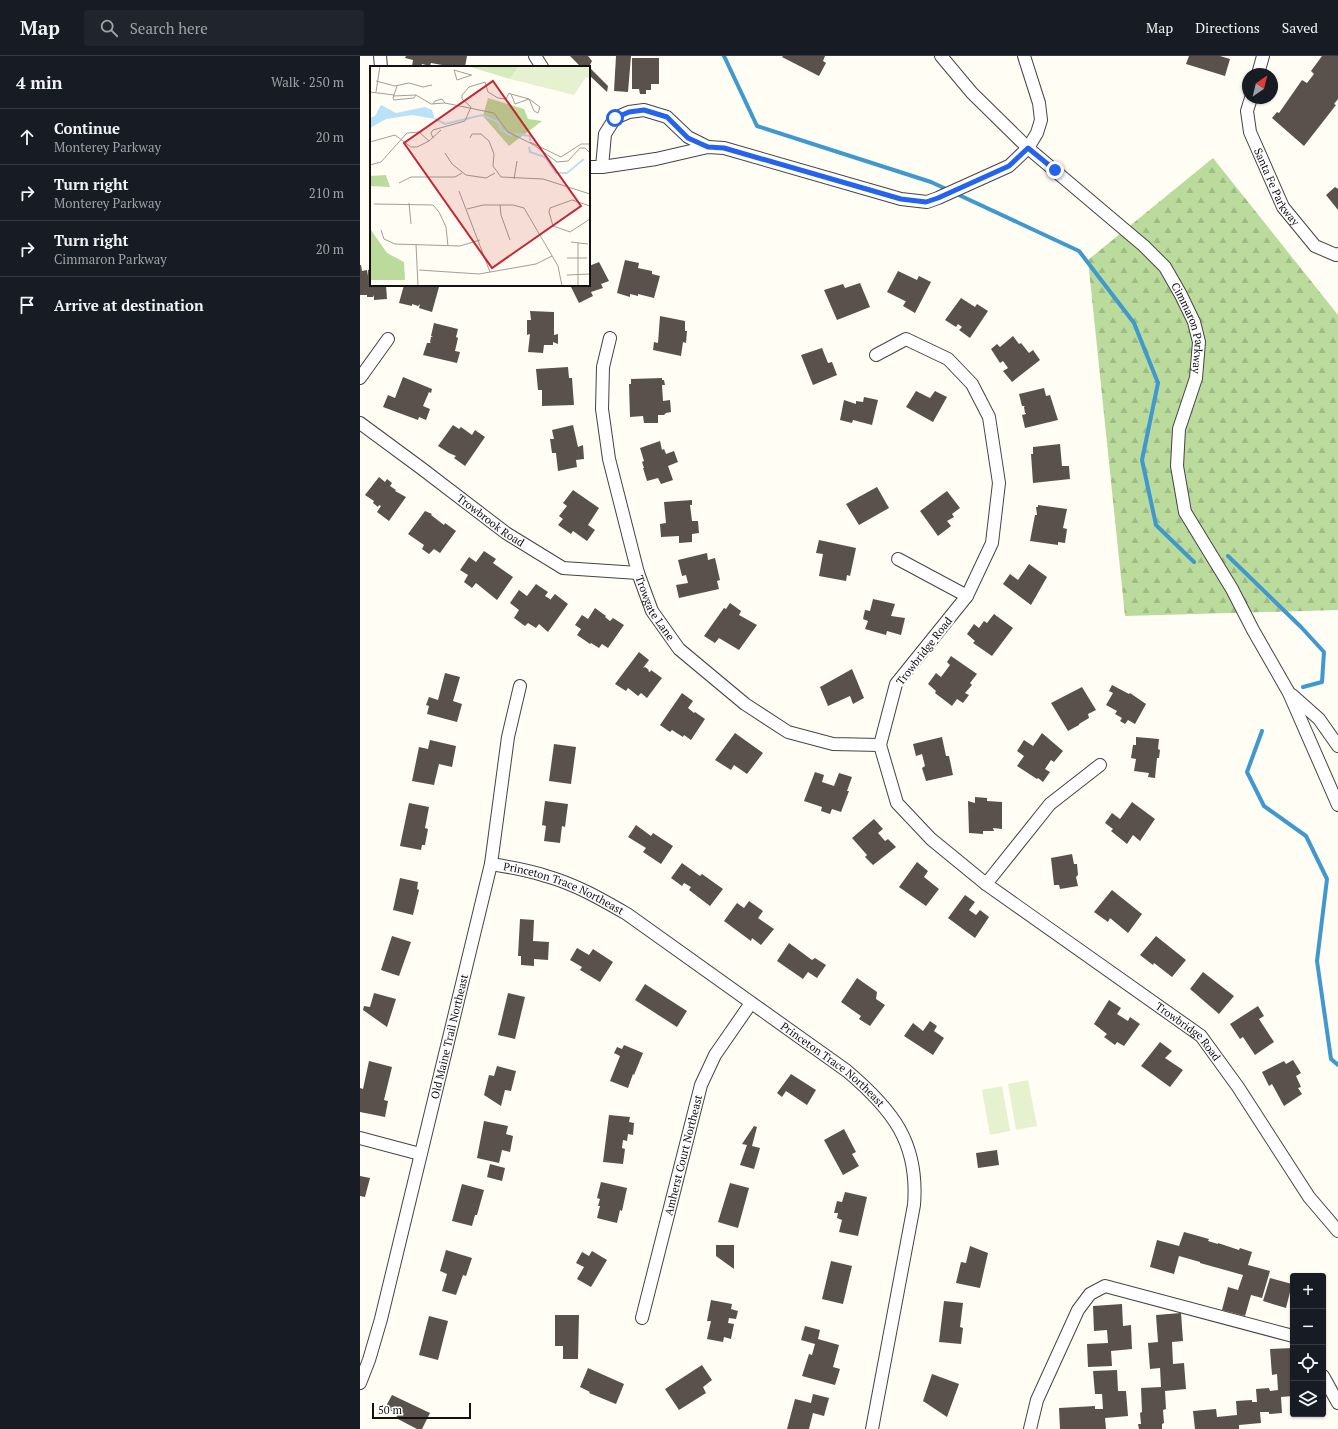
<!DOCTYPE html>
<html lang="en">
<head>
<meta charset="utf-8">
<style>
  :root { --surface:#171b24; --page:#20242c; --text:#f1f3f6; --muted:#9ea1a6; --line:#363941 }
  body { margin:0; font-family:"PT Serif",serif; background:var(--page); color:var(--text) }
  .controls { position:absolute; right:12px; bottom:12px; display:grid; overflow:hidden; border-radius:4px; box-shadow:0 1px 3px #0004 }
  .controls button { width:36px; height:36px; display:grid; place-items:center; padding:0; border:0; border-bottom:1px solid var(--line); background:var(--surface); color:var(--text); font:20px sans-serif }
  .compass { position:absolute; left:882px; top:12px; width:36px; height:36px; border-radius:50%; background:var(--surface); box-shadow:0 1px 3px #0004; rotate:35deg }
  .scale { position:absolute; left:12px; bottom:10px; width:99px; box-sizing:border-box; padding-left:4px; border:2px solid #111; border-top:0; font-size:11px; line-height:14px; white-space:nowrap; color:#111; -webkit-text-stroke:3px #fff; paint-order:stroke }
  .stop { position:absolute; width:12px; height:12px; margin:-9px; border:3px solid #2563eb; border-radius:50%; background:#fff }
  .stop.end { background:#2563eb; border-color:#fff; box-shadow:0 1px 4px #0008 }
  .list { margin:0; padding:0; list-style:none }
  h2 { display:flex; justify-content:space-between; align-items:center; height:52px; margin:0; padding:0 16px; font-size:17px }
  h2 small { font-size:13px; font-weight:400; color:var(--muted) }
  .list li { display:grid; grid-template-columns:26px 1fr auto; gap:12px; align-items:center; box-sizing:border-box; height:56px; padding:0 16px; border-top:1px solid var(--line) }
  .list b { display:block; font-size:15px; white-space:nowrap }
  .list p { margin:0; font-size:13px; white-space:nowrap; color:var(--muted) }
  .list em { font-size:13px; font-style:normal; color:var(--muted) }
  .icon { flex:none; width:22px; height:22px; fill:none; stroke:currentColor; stroke-width:2; stroke-linecap:round; stroke-linejoin:round }
  .map { position:relative; flex:none; width:978px; height:1373px; overflow:hidden }
  header { display:flex; align-items:center; gap:24px; box-sizing:border-box; height:56px; padding:0 20px; background:var(--surface); border-bottom:1px solid var(--line) }
  header strong { font-size:19px }
  nav { display:flex; gap:22px; margin-inline-start:auto; font-size:14px }
  .search { width:280px; height:36px; background:var(--page); display:flex; align-items:center; gap:10px; box-sizing:border-box; padding:0 14px; border-radius:4px; color:var(--muted); font-size:15px }
  main { display:flex }
  aside { flex:1; background:var(--surface) }
  .map>svg:first-child { display:block }
  .forest { fill:url(#forest-firs) }
  .pitch { fill:#e6f2cf }
  .lines { fill:none; stroke-linecap:round; stroke-linejoin:round }
  .stream { stroke:#3f99ce; stroke-width:4 }
  .building { fill:#5a514d }
  .minor-casing { stroke:#444; stroke-width:14 }
  .minor { stroke:#fff; stroke-width:12 }
  .route { stroke:#2563eb; stroke-width:5 }
  .labels { text-anchor:middle; dominant-baseline:central; stroke-width:4; stroke-linejoin:round; paint-order:stroke }
  .street-label { font-size:11px; fill:#111; stroke:#fff }
  .inset-river { fill:none; stroke:#b9e1f7; stroke-width:2 }
  .inset-road { fill:none; stroke:#a09f99; stroke-width:1 }
  .view { fill:#c32732; fill-opacity:0.15; stroke:#c32732; stroke-width:2 }
  .inset-edge { fill:none; stroke:#111; stroke-width:2 }
</style>
</head>
<body>
<header>
<strong>Map</strong>
<div class="search"><svg class="icon" aria-label="search" viewBox="0 0 24 24"><circle cx="10" cy="10" r="6"/><path d="M15 15l6 6"/></svg>Search here</div>
<nav><a>Map</a><a>Directions</a><a>Saved</a></nav>
</header>
<main>
<aside>
<h2>4 min<small>Walk · 250 m</small></h2>
<ul class="list">
<li><svg class="icon" aria-label="ahead" viewBox="0 0 24 24"><path d="M12 20V5M6 11l6-6 6 6"/></svg><div><b>Continue</b><p>Monterey Parkway</p></div><em>20 m</em></li>
<li><svg class="icon" aria-label="right" viewBox="0 0 24 24"><path d="M7 20v-9h11M14 6l5 5-5 5"/></svg><div><b>Turn right</b><p>Monterey Parkway</p></div><em>210 m</em></li>
<li><svg class="icon" aria-label="right" viewBox="0 0 24 24"><path d="M7 20v-9h11M14 6l5 5-5 5"/></svg><div><b>Turn right</b><p>Cimmaron Parkway</p></div><em>20 m</em></li>
<li><svg class="icon" aria-label="arrive" viewBox="0 0 24 24"><path d="M6 21V4h12l-3 4 3 4H6"/></svg><div><b>Arrive at destination</b></div></li>
</ul>
</aside>
<div class="map">
<svg width="978" height="1373" viewBox="0 0 978 1373">
  <defs>
    <pattern id="forest-firs" width="22" height="20" patternUnits="userSpaceOnUse"><rect width="22" height="20" fill="#badb9c"/><path d="M5 1l3.5 6h-7zM16 11l3.5 6h-7z" fill="#9fbb85"/></pattern>
  </defs>
  <rect width="100%" height="100%" fill="#fffdf4"/>
  <!-- forest -->
  <path class="forest" d="M853,102L978,259V554L765,560L728,204Z"/>
  <!-- pitch -->
  <g class="pitch">
    <path d="M668,1024L677,1070L656,1074L648,1028Z"/>
    <path d="M642,1030L650,1075L630,1079L622,1034Z"/>
  </g>
  <g class="lines">
    <!-- stream -->
    <g class="stream">
      <path d="M364,0L397,70L571,126L719,195L774,267L798,327L782,404L796,469L834,506"/>
      <path d="M868,500L941,571L964,596L962,626L943,631"/>
      <path d="M902,675L887,716L904,750L946,780L967,823L957,905L971,1003L978,1009"/>
    </g>
  </g>
  <!-- building -->
  <g class="building">
    <path d="M46,0H107L105,11H81L82,9L71,7L70,10L62,8L61,11H55L52,10L53,4L45,2Z"/>
    <path d="M210,0H228L232,5L229,11L248,30L247,36L229,19V11H221Z"/>
    <path d="M256,0H271L268,36L254,35Z"/>
    <path d="M423,0H465L463,5L466,7L459,20L422,1Z"/>
    <path d="M829,0H860L870,3L865,20L826,8Z"/>
    <path d="M962,0H978V43L974,48L976,49L944,90L912,62L917,56L919,57L942,24L947,27L954,18L951,15Z"/>
    <path d="M272,2H299V28H291V34H286V38H280L279,33H272Z"/>
    <path d="M975,131L978,133V154L966,139Z"/>
    <path d="M265,204L279,207L278,212L292,215V218L300,220L294,242L278,238V240L270,238V241L257,237Z"/>
    <path d="M239,206L249,225L241,228L243,232L231,236L233,240L219,247L210,229H229V210Z"/>
    <path d="M0,209H1L2,215L7,214L8,220V214L11,213V229H26L27,243L14,244V239L13,241H7V239H0Z"/>
    <path d="M538,215L557,224L559,220L571,226L555,257L543,250L546,245H545L527,236Z"/>
    <path d="M500,227L510,251L477,264L464,234L483,228L485,232Z"/>
    <path d="M44,229H72L79,231L72,256L59,252L60,248L58,250L52,248V250L39,247Z"/>
    <path d="M601,242L615,251L617,248L628,255L610,282L599,274L602,271L598,268L596,271L585,264Z"/>
    <path d="M170,255L194,256V279L198,278V288L193,286V289H184L183,297L168,296L170,278L167,279V264H171Z"/>
    <path d="M300,260L325,265V275H327L326,287L323,286L321,300L293,294L294,286L298,287Z"/>
    <path d="M74,267L98,273L96,281L98,282L95,295L100,296L97,307L63,299L67,287H71L70,286L71,281L73,280H71Z"/>
    <path d="M653,280L659,288L661,287L669,297L673,294L680,304L652,326L643,315L648,312L643,305L640,307L631,293L637,288L640,291Z"/>
    <path d="M462,292L468,307L472,306L477,319L453,329L441,299Z"/>
    <path d="M208,311L209,322H212L214,349L182,350V334H178L176,313Z"/>
    <path d="M43,321L72,333L71,337L69,336L63,350L70,353L66,364L59,361L58,364L23,351L28,339L35,342Z"/>
    <path d="M302,322V324H304L305,329H302L303,345L310,344L311,356L306,357L304,359H298V367H284L283,360L270,361L269,328H271V323Z"/>
    <path d="M684,332L686,340L690,339L698,364L665,372L662,359L666,358V357H665L664,351L665,350H662L659,338Z"/>
    <path d="M556,335L570,342L575,335L587,341L573,366L546,351Z"/>
    <path d="M504,341L518,344L512,369L493,364L492,367L480,364L484,344L496,348V345L503,346Z"/>
    <path d="M93,369L99,373L101,371L112,379L115,374L125,381L105,410L94,402L96,400L89,397L78,390Z"/>
    <path d="M213,369L218,391L223,389L224,403L216,404L217,411L198,415L196,397H192L190,383H194L192,374Z"/>
    <path d="M300,385L302,394L304,393L306,398L314,395L318,406L308,410L313,424L301,428L298,422L287,425L283,412H284L282,406L284,405L280,392Z"/>
    <path d="M700,388L702,410H709L710,423L673,427L671,398H673V391Z"/>
    <path d="M19,421L25,426L27,423L32,427L30,430L36,434L35,435L46,441L29,465L17,456L21,450L19,449L18,451L13,447L14,445L5,439Z"/>
    <path d="M517,431L529,452L499,469L486,448Z"/>
    <path d="M213,434L239,452L228,469L235,474L227,485L213,475L211,478L198,469L203,463L199,460L207,450L203,447Z"/>
    <path d="M587,435L600,452L592,458L594,461L587,465L591,470L578,480L560,455Z"/>
    <path d="M332,444V449H330L332,465H338L339,477L332,478V486L319,487V480L301,481L300,468L306,467L304,446Z"/>
    <path d="M678,449L707,453L703,472L707,473L705,487L698,486V489L670,485L675,459H677L676,451H678Z"/>
    <path d="M65,455L72,458L71,459L84,469L85,467L96,475L80,497L74,493L69,498L62,493L64,489L48,478Z"/>
    <path d="M459,484L496,492L490,520L487,519L486,525L459,520L463,498L456,497Z"/>
    <path d="M124,495L136,503L133,507L153,521L137,544L116,527L112,532L104,526L108,519L100,514L109,501L116,506Z"/>
    <path d="M347,497L348,504L355,502L360,524L357,525L359,533L319,542L316,529L328,527L326,519L322,520L318,504Z"/>
    <path d="M669,508L687,521L671,549L643,528L650,518L658,524Z"/>
    <path d="M176,528L188,536L185,540L190,543V544L195,538L208,548L188,576L179,568L176,572L168,567L165,570L154,562L159,554L150,547L159,534L167,540Z"/>
    <path d="M513,543L535,548L531,560L545,562L541,579L527,575L526,579L505,573L508,565L503,563L505,554L510,555Z"/>
    <path d="M370,547L381,555L379,559L397,569L379,594L359,582L355,587L344,580L364,552L366,553Z"/>
    <path d="M235,552L246,560L245,561L250,565L253,562L264,569L248,592L242,588L239,592L231,587L230,588L217,579L221,573L215,569L222,559L228,563Z"/>
    <path d="M634,558L653,572L632,600L613,587L615,585L607,578L614,568L619,572L624,565L627,567Z"/>
    <path d="M279,596L289,604L283,612L285,611L289,614L288,615L290,616L291,614L302,622L287,642L281,637L278,640L268,632L266,635L255,628Z"/>
    <path d="M591,600L617,618L610,627L612,629L605,637L609,639L603,647L597,643L592,650L575,637L576,635L568,628L576,617L581,621L590,609L587,606Z"/>
    <path d="M492,613L504,642L493,648L490,640L468,650L460,631Z"/>
    <path d="M85,617L100,621L93,645L102,648L97,666L67,658L69,650L66,649L69,641L78,644Z"/>
    <path d="M752,629L769,638L770,637L786,648L775,668L768,664L765,668L760,665L762,662L755,658L757,655L746,649L753,637L749,635Z"/>
    <path d="M722,631L736,654L728,658L729,662L719,668V669L708,675L691,647Z"/>
    <path d="M322,637L333,645L328,652L334,657L335,656L345,663L331,684L324,679L323,681L312,674L310,676L300,669Z"/>
    <path d="M375,677L403,697L387,718L374,709L371,714L355,704Z"/>
    <path d="M682,677L703,695L694,706L691,704L685,713L690,716L683,726L678,722L677,723L657,710L664,700L657,695L664,684L673,690Z"/>
    <path d="M582,681L586,700H589L593,719L566,725L562,712L565,710L562,698L556,700L553,688Z"/>
    <path d="M776,681L799,683L798,693L800,694L799,702H797L795,722L788,721L789,717L774,715L776,703L771,702L773,689H776Z"/>
    <path d="M70,684L96,690L92,711L79,708L74,729L52,725L59,691L68,693Z"/>
    <path d="M194,688L216,691L211,728L189,725Z"/>
    <path d="M455,716L464,719L462,726L474,730L479,717L492,721L487,735H489L481,756L472,753L470,758L461,755L462,751L444,745Z"/>
    <path d="M615,741L627,742V745L642,746V773L633,772L634,775H623V778L609,777L608,745L615,747Z"/>
    <path d="M185,745L208,748L205,771L202,770L200,787L184,785L186,770L182,769Z"/>
    <path d="M772,746L795,763L780,785L773,779L767,788L751,775L753,773L745,767L752,757L760,763Z"/>
    <path d="M49,747L69,751L65,772L68,773L65,789H62L61,794L40,790Z"/>
    <path d="M514,763L523,773L518,777L525,785L528,783L536,791L513,809L505,801L507,799L492,782Z"/>
    <path d="M276,769L291,780L293,777L313,790L301,808L283,796L286,792L268,781Z"/>
    <path d="M712,798L714,808H717L718,819L716,821L718,830L700,833L699,829H694L691,802Z"/>
    <path d="M557,806L568,815L564,821L579,833L566,850L539,831Z"/>
    <path d="M322,807L340,820L342,818L363,833L350,850L329,834L331,831L324,827L322,830L311,822Z"/>
    <path d="M40,822L58,826L57,833L59,834L53,859L33,854Z"/>
    <path d="M752,834L782,858L768,877L750,862L748,866L734,856Z"/>
    <path d="M605,839L615,846L609,854L616,859L620,854L629,861L615,882L588,862Z"/>
    <path d="M389,845L403,855L398,862L414,873L401,889L392,882L391,885L364,865L377,847L384,852Z"/>
    <path d="M160,863L174,864L173,885L189,886L188,904L174,903V910L161,909V900H158Z"/>
    <path d="M32,880L51,886L39,920L21,914Z"/>
    <path d="M796,880L826,904L812,921L794,907L793,909L780,899Z"/>
    <path d="M429,887L452,904L455,902L466,909L457,922L448,916L443,923L417,905Z"/>
    <path d="M217,892L229,899L233,893L253,906L240,926L220,914L222,911L210,904Z"/>
    <path d="M843,916L874,940L859,958L830,933Z"/>
    <path d="M497,922L517,936L516,943L525,949L510,970L499,963L501,960L481,946Z"/>
    <path d="M285,928L327,955L317,971L275,944Z"/>
    <path d="M14,937L36,943L27,971L3,954L4,950L10,951Z"/>
    <path d="M148,937L165,941L155,983L138,979Z"/>
    <path d="M749,944L761,952L757,958L768,965L770,961L780,968L764,990L757,986L755,989L744,981L747,978L734,968Z"/>
    <path d="M898,950L904,960L899,963L914,986L895,999L883,981L880,983L870,968Z"/>
    <path d="M570,965L577,970L574,975L584,982L573,999L544,980L553,967L563,975Z"/>
    <path d="M800,986L812,995L805,1002L823,1014L810,1031L781,1010Z"/>
    <path d="M264,989L283,997L274,1019L273,1018L268,1032L250,1025L260,1000L254,997L257,991L262,993Z"/>
    <path d="M933,1004L941,1017L936,1020L941,1031L938,1032L942,1038L924,1050L912,1028L909,1030L902,1016L924,1005L926,1008Z"/>
    <path d="M9,1005L32,1011L24,1044L28,1045L25,1061L0,1056V1032L3,1033Z"/>
    <path d="M137,1010L156,1015L151,1035L145,1034L141,1050L124,1039L129,1019L134,1020Z"/>
    <path d="M431,1018L456,1034L447,1049L426,1035L422,1041L417,1037Z"/>
    <path d="M249,1059L270,1061L269,1066L274,1067L273,1079L268,1078L267,1085L263,1084L262,1092L265,1093L263,1108L243,1106Z"/>
    <path d="M124,1065L148,1070L146,1078L153,1080L150,1096L142,1094L139,1107L117,1102Z"/>
    <path d="M394,1070L397,1071L392,1090L400,1092L394,1113L380,1109L387,1089L382,1088Z"/>
    <path d="M484,1073L496,1096L492,1098L499,1110L483,1119L464,1084Z"/>
    <path d="M637,1094L639,1109L618,1112L616,1097Z"/>
    <path d="M130,1108L145,1112L142,1125L127,1121Z"/>
    <path d="M0,1120L10,1122L5,1141L0,1140Z"/>
    <path d="M241,1126L267,1132L262,1155L260,1154L257,1167L237,1162L240,1150H238L240,1143L237,1142Z"/>
    <path d="M370,1127L389,1132L378,1172L358,1166Z"/>
    <path d="M102,1128L124,1134L117,1159H115L112,1170L92,1165Z"/>
    <path d="M485,1136L507,1141L498,1180L479,1176L482,1164L477,1162L478,1157H474L477,1145L482,1146Z"/>
    <path d="M824,1176L849,1183L848,1185L858,1188V1187L879,1194L880,1192L892,1196L888,1209L910,1215L902,1242L891,1239L885,1260L862,1254L868,1231L878,1234L883,1219L840,1207V1206L819,1200L814,1218L790,1211L797,1184L819,1190Z"/>
    <path d="M356,1189H374V1213L356,1200Z"/>
    <path d="M610,1190L628,1197L620,1232L596,1227L601,1206L606,1207Z"/>
    <path d="M86,1194L112,1202L106,1220L103,1219L96,1239L82,1235L87,1218L80,1215Z"/>
    <path d="M232,1195L247,1204L231,1231L217,1223L224,1211L216,1207L222,1196L229,1200Z"/>
    <path d="M471,1205L492,1210L483,1248L462,1243Z"/>
    <path d="M910,1222L932,1228L926,1252L903,1245Z"/>
    <path d="M351,1244L372,1248L371,1253L378,1255L376,1263L369,1262L368,1267L374,1268L371,1283L364,1281L363,1286L347,1283L351,1265H347Z"/>
    <path d="M584,1245L603,1247L600,1271L603,1272L601,1288L579,1286Z"/>
    <path d="M762,1248L763,1270L771,1269L772,1293L751,1295L752,1310L728,1311L727,1288L748,1287L747,1274L734,1275L733,1250Z"/>
    <path d="M821,1257L823,1285L812,1286L813,1308L824,1307L826,1333L805,1335L806,1353L803,1354L804,1367L802,1368V1373H779L778,1368H781L780,1357L782,1356L781,1332L801,1331L800,1312L790,1313L788,1287L798,1286L796,1259Z"/>
    <path d="M195,1259H219L218,1303H203V1290H195Z"/>
    <path d="M69,1260L88,1265L78,1304L59,1299Z"/>
    <path d="M445,1270L460,1274L458,1283L479,1289L473,1311L480,1313L475,1329L442,1320L449,1298L452,1299L455,1288L441,1284Z"/>
    <path d="M933,1292V1340L921,1341L922,1357L909,1358V1356H900L901,1367L879,1369V1373H835L833,1355L856,1353L857,1361L877,1359L876,1345L892,1344V1346H897L896,1333L909,1332L910,1335L918,1334L917,1318L912,1319L910,1293Z"/>
    <path d="M342,1309L352,1324L343,1331L346,1337L319,1354L305,1333Z"/>
    <path d="M228,1312L264,1328L256,1348L229,1337L230,1336L220,1331Z"/>
    <path d="M757,1314L758,1335H766L768,1360L745,1362L746,1373H700L699,1352L735,1350V1353H743L742,1338H735L733,1315Z"/>
    <path d="M572,1318L599,1328L587,1361L563,1345Z"/>
    <path d="M453,1338L469,1342L464,1360L453,1357L449,1373H427L435,1343L451,1347Z"/>
    <path d="M32,1339L70,1357L62,1373H57L36,1362L38,1358L25,1352Z"/>
  </g>
  <g class="lines">
    <!-- minor casing -->
    <g class="minor-casing">
      <g id="minor">
        <path d="M20,0L21,11"/>
        <path d="M175,0L182,11"/>
        <path id="s1" d="M581,0L612,37L668,92L784,190L805,211L821,239L834,266L839,286L836,322L819,373L817,410L825,456L872,533L893,574L929,637L978,749"/>
        <path d="M898,18L903,0"/>
        <path id="s2" d="M891,42L887,55L890,76L923,151L955,190L976,199L978,198"/>
        <path d="M229,111H242L296,103L348,91L364,92L541,143L567,146L578,142L649,110L668,92L677,77L681,64L679,47L664,0"/>
        <path d="M242,111L245,78L255,62L269,56L284,54L307,61L328,81L348,91"/>
        <path id="s3" d="M250,282L243,311L242,353L249,403L278,517L292,555L319,593L385,648L428,676L473,688L520,689"/>
        <path id="s4" d="M516,299L546,283L588,303L612,328L629,361L639,427L632,487L607,540L536,628L520,689L537,747L571,783L626,828L841,980L878,1031L949,1141L978,1175"/>
        <path d="M0,322L28,283"/>
        <path id="s5" d="M0,367L61,412L146,477L203,512L278,517"/>
        <path d="M538,503L607,540"/>
        <path d="M932,639L959,663L978,690"/>
        <path id="s6" d="M131,808C150,811 168,814 186,820C215,828 241,843 267,858L487,1015C533,1054 559,1087 554,1149L512,1373"/>
        <path d="M626,828L690,748L740,709"/>
        <path d="M0,1082L60,1098"/>
        <path id="s7" d="M282,1262L341,1029L355,999L391,947"/>
        <path d="M963,1320L978,1347"/>
        <path id="s8" d="M0,1327L9,1304L21,1263L131,808L148,681L160,630"/>
        <path d="M670,1373L677,1344L718,1254L730,1238L745,1230L933,1280"/>
      </g>
    </g>
    <!-- minor -->
    <use href="#minor" class="minor"/>
  </g>
  <g class="lines">
    <!-- route -->
    <path class="route" d="M255,62L269,56L284,54L307,61L328,82L348,91L364,92L541,143L566,146L578,142L649,110L668,92L695,114"/>
  </g>
  <g class="labels">
    <!-- street labels -->
    <g class="street-label">
      <text stroke="none"><textPath href="#s2" startOffset="96">Santa Fe Parkway</textPath></text>
      <text stroke="none"><textPath href="#s1" startOffset="375">Cimmaron Parkway</textPath></text>
      <text stroke="none"><textPath href="#s5" startOffset="163">Trowbrook Road</textPath></text>
      <text stroke="none"><textPath href="#s3" startOffset="279">Trowgate Lane</textPath></text>
      <text transform="translate(564 595) rotate(-52)">Trowbridge Road</text>
      <text stroke="none"><textPath href="#s6" startOffset="77">Princeton Trace Northeast</textPath></text>
      <text stroke="none"><textPath href="#s4" startOffset="946">Trowbridge Road</textPath></text>
      <text stroke="none"><textPath href="#s8" startOffset="358">Old Maine Trail Northeast</textPath></text>
      <text stroke="none"><textPath href="#s6" startOffset="401">Princeton Trace Northeast</textPath></text>
      <text stroke="none"><textPath href="#s7" startOffset="168">Amherst Court Northeast</textPath></text>
    </g>
  </g>
  <!-- overview -->
  <g transform="translate(10 10)">
    <rect width="220" height="220" fill="#fffdf4"/>
    <path d="M97,0H149L140,13Z" fill="#d6ebbd"/>
    <path d="M118,32L154,43L158,53L172,55L139,80L113,50ZM16,109L20,121L0,120V110ZM0,155L1,164L17,187L34,196L35,214H0Z" fill="#badb9c"/>
    <path d="M149,0H220V12L216,11L204,29L140,13Z" fill="#e6f2cf"/>
    <path d="M11,39L26,47L55,41L62,44L65,53L42,49L16,53L0,62V52L5,50Z" fill="#b9e1f7"/>
    <path class="inset-river" d="M65,53L75,58L112,49L128,56L131,64L142,70M145,68L160,70V75M159,81L160,86L175,91L186,107H197L214,93"/>
    <path class="inset-road" d="M84,4L87,14L102,9M84,4L101,9M6,15L25,20L39,17L53,21L62,19M27,20L23,32L24,34L44,32L46,29L61,38L75,37L124,47L138,66L164,79L187,96L198,95L210,82H215L220,87M0,26L24,29M6,26L10,0M23,30L46,29M63,38L65,35L72,33L75,37M63,72L61,67L63,64L95,55L101,41L92,33V29L99,21L115,16L118,26L128,32L136,33L139,27L141,28L159,33L170,41L168,47L164,45L159,33L145,38L141,28M100,72L102,68H111L119,75L124,88L123,100L131,111L173,113L220,128M0,76L25,69L41,81H47L59,75L71,64M160,76L191,91L211,78H220M75,87L82,98L96,109L116,112L125,107M0,99L11,96L37,67L49,66L59,75M144,113L147,95M29,117L41,111H85L92,107M89,125L120,206M39,137L41,158M4,138L63,139L69,146L76,161L78,180M130,139L131,149L140,174M220,140L202,134L180,142L179,146L183,160L200,166L220,153M97,143L113,139H143L154,142L188,200L192,220M11,164L14,173L25,178L90,180L110,174M201,176L218,178M46,178L48,220M197,192H217M49,204L109,208L166,198L182,190M197,209L220,208M208,220V177"/>
    <path class="view" d="M123,15L211,140L122,202L34,77Z"/>
    <rect width="220" height="220" class="inset-edge"/>
  </g>
</svg>
<div class="controls">
<button>+</button>
<button>−</button>
<button><svg class="icon" aria-label="locate" viewBox="0 0 24 24"><circle cx="12" cy="12" r="6"/><path d="M12 2v4M12 18v4M2 12h4M18 12h4"/></svg></button>
<button><svg class="icon" aria-label="layers" viewBox="0 0 24 24"><path d="M12 4l9 5-9 5-9-5zM3 14l9 5 9-5"/></svg></button>
</div>
<svg class="compass" viewBox="-18 -18 36 36"><path d="M0-13l5 13h-10z" fill="#e53935"/><path d="M0 13l5-13h-10z" fill="#9ea1a6"/></svg>
<div class="scale">50 m</div>
<div class="stop" style="left:255px;top:62px"></div>
<div class="stop end" style="left:695px;top:114px"></div>
</div>
</main>
</body>
</html>
